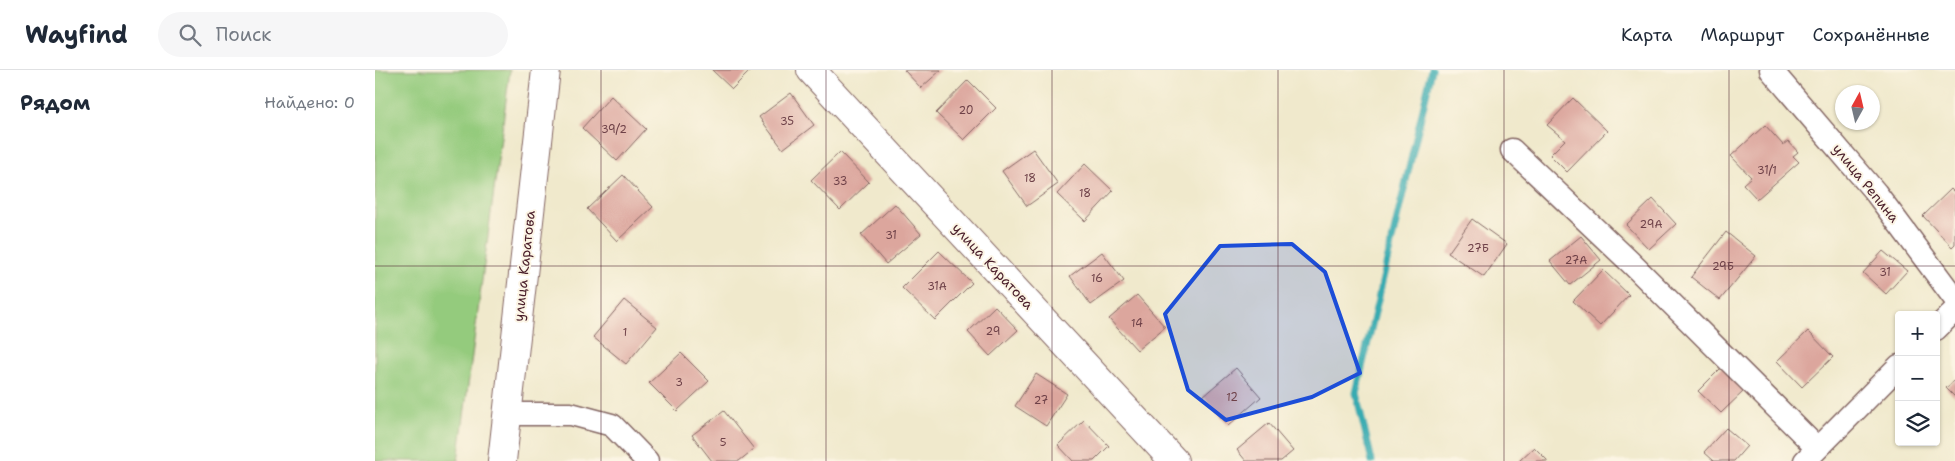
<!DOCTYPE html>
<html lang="ru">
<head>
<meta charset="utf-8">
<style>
  :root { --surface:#fff; --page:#f6f6f7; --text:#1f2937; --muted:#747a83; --line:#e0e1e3 }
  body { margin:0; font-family:"Shantell Sans",sans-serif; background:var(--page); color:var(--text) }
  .controls { position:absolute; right:15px; bottom:15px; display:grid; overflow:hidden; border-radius:5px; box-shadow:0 1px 4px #0004 }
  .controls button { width:45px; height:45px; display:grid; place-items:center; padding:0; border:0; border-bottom:1px solid var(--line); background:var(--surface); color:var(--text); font:25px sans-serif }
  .compass { position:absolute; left:1460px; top:15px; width:45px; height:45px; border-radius:50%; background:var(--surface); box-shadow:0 1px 4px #0004; rotate:8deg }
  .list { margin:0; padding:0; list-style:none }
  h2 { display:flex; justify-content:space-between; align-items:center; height:65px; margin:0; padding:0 20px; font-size:21px }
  h2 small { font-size:16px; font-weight:400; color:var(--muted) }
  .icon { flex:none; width:28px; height:28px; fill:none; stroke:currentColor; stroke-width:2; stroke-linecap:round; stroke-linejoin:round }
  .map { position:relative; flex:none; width:1580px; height:391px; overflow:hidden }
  header { display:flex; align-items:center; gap:30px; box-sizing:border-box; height:70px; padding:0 25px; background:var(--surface); border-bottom:1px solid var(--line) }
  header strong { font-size:24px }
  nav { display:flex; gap:28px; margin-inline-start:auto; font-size:18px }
  .search { width:350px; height:45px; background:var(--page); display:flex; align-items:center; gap:12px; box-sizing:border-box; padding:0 18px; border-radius:28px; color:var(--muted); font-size:19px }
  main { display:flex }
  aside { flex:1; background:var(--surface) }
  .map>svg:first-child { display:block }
  .green { fill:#94cb7d; stroke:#6f7554 }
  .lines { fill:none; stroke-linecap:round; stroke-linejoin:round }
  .stream { stroke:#38abb1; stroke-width:7 }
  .building { fill:#dca69d }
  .minor-casing { stroke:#846663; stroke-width:25 }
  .tertiary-casing { stroke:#846663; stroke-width:30 }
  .secondary-casing { stroke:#846663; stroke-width:30 }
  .minor { stroke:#fff; stroke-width:22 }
  .tertiary { stroke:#fff; stroke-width:28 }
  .secondary { stroke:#fff; stroke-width:28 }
  .marked { fill:#1d4ed8; fill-opacity:0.2; stroke:#1d4ed8; stroke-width:4; stroke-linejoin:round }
  .grid { fill:none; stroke:#4a1f2b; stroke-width:1; stroke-opacity:0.55 }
  .labels { text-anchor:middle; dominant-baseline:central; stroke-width:4; stroke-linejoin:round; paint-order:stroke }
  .number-label { font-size:11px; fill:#6e4148 }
  .street-label { font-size:14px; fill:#4a1f2b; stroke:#fcf5e5 }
</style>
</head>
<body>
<header>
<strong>Wayfind</strong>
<div class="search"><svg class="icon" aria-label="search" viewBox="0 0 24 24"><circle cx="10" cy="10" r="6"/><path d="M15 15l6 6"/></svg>Поиск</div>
<nav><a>Карта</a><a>Маршрут</a><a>Сохранённые</a></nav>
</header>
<main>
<aside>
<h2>Рядом<small>Найдено: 0</small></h2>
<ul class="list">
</ul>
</aside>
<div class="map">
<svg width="1580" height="391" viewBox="0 0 1580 391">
  <rect width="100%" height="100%" fill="#fcf5e5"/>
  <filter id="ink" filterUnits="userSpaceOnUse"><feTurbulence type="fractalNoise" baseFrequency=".02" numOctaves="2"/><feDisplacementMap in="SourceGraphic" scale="10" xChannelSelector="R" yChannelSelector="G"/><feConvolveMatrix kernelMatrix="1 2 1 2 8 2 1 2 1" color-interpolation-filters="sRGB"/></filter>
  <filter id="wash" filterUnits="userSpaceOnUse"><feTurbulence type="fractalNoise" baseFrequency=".0096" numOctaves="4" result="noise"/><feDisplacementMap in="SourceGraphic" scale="20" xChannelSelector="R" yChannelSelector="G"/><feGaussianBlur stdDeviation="1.12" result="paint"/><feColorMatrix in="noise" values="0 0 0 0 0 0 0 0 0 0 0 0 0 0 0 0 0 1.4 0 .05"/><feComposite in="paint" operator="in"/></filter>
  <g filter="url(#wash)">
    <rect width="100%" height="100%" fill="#f0e9cc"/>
    <!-- green -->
    <path class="green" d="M0,0H135L83,391H0Z"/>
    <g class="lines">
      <!-- stream -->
      <path class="stream" d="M997,391L981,323L1057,0"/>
    </g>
    <g id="blocks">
      <!-- building -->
      <g class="building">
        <path d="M337,0H376L357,19Z"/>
        <path d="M529,0H566L546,18Z"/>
        <path d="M593,10L621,38L589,70L561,43Z"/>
        <path d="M416,23L439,55L408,79L384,47Z"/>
        <path d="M236,26L271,59L242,91L207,58Z"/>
        <path d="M1198,28L1232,61L1192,102L1175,85L1190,70L1172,55Z"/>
        <path d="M1390,55L1408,75L1413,71L1423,82L1418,86L1424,92L1382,129L1368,114L1376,107L1356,86Z"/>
        <path d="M658,79L683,114L652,136L627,101Z"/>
        <path d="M465,82L494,112L465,140L436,110Z"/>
        <path d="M710,94L738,121L710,151L682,124Z"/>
        <path d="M248,105L278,137L242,171L212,139Z"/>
        <path d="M1576,119L1580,123V174L1577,177L1548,146Z"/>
        <path d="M1278,129L1301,154L1274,179L1251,155Z"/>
        <path d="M520,134L546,164L511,194L486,165Z"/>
        <path d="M1097,149L1132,174L1109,207L1073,183Z"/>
        <path d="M1351,162L1381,186L1345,230L1316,207Z"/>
        <path d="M1206,166L1226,190L1195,215L1175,191Z"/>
        <path d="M564,181L597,213L560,250L527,218Z"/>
        <path d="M1508,181L1532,201L1511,224L1488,203Z"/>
        <path d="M727,182L749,211L716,235L695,206Z"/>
        <path d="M1228,200L1254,225L1225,256L1198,231Z"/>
        <path d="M762,225L790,257L762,280L734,249Z"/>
        <path d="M249,230L282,257L251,294L218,267Z"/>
        <path d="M620,236L643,260L615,286L593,262Z"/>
        <path d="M1433,261L1458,287L1427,317L1402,291Z"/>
        <path d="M306,283L334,311L302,341L274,313Z"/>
        <path d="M1348,296L1371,319L1346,343L1323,321Z"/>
        <path d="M861,298L886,327L853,356L828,326Z"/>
        <path d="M661,304L692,324L671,356L640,336Z"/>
        <path d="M1580,310V327L1571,318Z"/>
        <path d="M349,341L379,379L364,391H337L317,365Z"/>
        <path d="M709,350L734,376L719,391H698L683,375Z"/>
        <path d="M894,353L918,381L906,391H871L862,380Z"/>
        <path d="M1351,358L1372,376L1359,391H1339L1329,382Z"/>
        <path d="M1159,377L1173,391H1144Z"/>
      </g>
    </g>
  </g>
  <g filter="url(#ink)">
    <use href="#blocks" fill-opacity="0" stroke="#846663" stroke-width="1"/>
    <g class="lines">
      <!-- minor casing -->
      <g class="minor-casing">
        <g id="minor">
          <path d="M1396,0L1501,123L1580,229"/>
          <path d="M1137,80L1255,192L1442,378"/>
          <path d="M1561,259L1580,240"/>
          <path d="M133,344H196L237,355L272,391"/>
          <path d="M1430,391L1524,296"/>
        </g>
      </g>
      <!-- tertiary casing -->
      <g class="tertiary-casing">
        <path id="tertiary" d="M436,0L799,391"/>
      </g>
      <!-- secondary casing -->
      <g class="secondary-casing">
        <path id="secondary" d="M127,391L171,0"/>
      </g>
      <!-- minor -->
      <use href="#minor" class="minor"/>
      <!-- tertiary -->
      <use href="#tertiary" class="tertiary"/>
      <!-- secondary -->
      <use href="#secondary" class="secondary"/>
    </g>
  </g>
  <!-- marked area -->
  <path class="marked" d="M917,174L950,202L985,303L937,327L851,350L813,320L790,244L845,176Z"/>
  <!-- grid -->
  <path class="grid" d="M226,0V391M451,0V391M677,0V391M903,0V391M1129,0V391M1354,0V391M0,196H1580"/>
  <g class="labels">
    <!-- number labels -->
    <g class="number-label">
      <text x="591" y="40">20</text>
      <text x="412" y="51">35</text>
      <text x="239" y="59">39/2</text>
      <text x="1392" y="100">31/1</text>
      <text x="655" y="108">18</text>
      <text x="465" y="111">33</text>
      <text x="710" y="123">18</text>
      <text x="1276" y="154">29А</text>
      <text x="516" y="165">31</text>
      <text x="1103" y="178">27Б</text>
      <text x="1201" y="190">27А</text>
      <text x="1348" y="196">29Б</text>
      <text x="1510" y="202">31</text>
      <text x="722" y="208">16</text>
      <text x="562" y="216">31А</text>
      <text x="762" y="253">14</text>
      <text x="618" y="261">29</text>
      <text x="250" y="262">1</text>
      <text x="304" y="312">3</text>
      <text x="857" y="327">12</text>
      <text x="666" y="330">27</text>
      <text x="348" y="372">5</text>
    </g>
    <!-- street labels -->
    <g class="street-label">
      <text transform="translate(1491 113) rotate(51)">улица Репина</text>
      <text transform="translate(149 196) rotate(-84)">улица Каратова</text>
      <text transform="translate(618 196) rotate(47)">улица Каратова</text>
    </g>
  </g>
</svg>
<div class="controls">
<button>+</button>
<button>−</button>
<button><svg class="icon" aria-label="layers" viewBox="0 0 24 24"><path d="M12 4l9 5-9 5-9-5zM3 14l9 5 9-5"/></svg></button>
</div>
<svg class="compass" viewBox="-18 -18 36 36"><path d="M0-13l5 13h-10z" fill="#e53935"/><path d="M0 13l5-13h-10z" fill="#747a83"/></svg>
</div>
</main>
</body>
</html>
